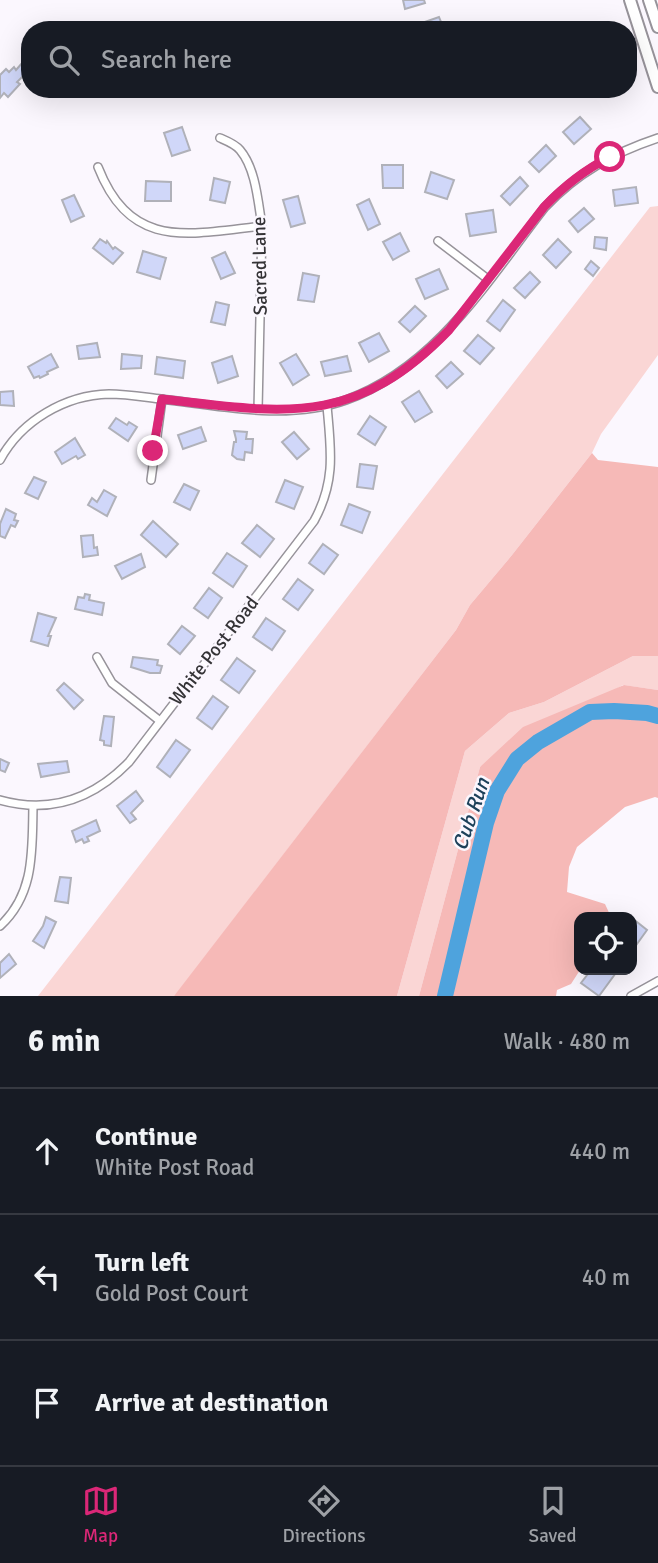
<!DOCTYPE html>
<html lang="en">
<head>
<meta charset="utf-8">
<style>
  :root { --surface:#171b24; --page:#20242c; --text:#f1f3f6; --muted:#9ea1a6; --line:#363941; --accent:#db2777 }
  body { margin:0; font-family:Signika,sans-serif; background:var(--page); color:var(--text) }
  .controls { position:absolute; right:21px; bottom:21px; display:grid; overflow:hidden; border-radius:14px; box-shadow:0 7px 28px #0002 }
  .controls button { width:63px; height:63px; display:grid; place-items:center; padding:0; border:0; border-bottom:2px solid var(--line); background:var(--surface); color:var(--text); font:35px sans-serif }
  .stop { position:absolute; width:21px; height:21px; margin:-16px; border:5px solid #db2777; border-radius:50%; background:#fff }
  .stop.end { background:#db2777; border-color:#fff; box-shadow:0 2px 7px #0008 }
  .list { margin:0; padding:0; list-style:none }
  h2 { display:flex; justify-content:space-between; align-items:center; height:91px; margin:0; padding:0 28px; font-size:30px }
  h2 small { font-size:23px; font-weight:400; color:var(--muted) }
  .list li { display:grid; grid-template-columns:46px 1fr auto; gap:21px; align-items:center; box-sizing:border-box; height:126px; padding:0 28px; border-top:2px solid var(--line) }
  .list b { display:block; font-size:26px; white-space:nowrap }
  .list p { margin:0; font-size:23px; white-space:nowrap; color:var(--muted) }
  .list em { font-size:23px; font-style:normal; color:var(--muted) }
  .icon { flex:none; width:38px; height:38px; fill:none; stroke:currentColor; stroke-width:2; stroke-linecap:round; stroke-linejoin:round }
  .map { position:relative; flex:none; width:658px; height:996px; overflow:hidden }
  .search { position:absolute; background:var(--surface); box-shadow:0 7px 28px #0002; left:21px; right:21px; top:21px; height:77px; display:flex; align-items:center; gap:18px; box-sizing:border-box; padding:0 24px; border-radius:28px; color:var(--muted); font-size:26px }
  .sheet { height:469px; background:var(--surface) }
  nav { display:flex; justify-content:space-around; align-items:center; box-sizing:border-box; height:98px; border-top:2px solid var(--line); background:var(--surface); font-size:19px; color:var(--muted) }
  nav a { display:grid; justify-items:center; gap:4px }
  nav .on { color:var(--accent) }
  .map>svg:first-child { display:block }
  .green { fill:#fad6d5 }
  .forest { fill:#f6b9b7 }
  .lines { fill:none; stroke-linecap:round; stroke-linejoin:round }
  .river { stroke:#4ea3dd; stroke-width:16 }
  .building { fill:#d0d7f9; stroke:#b0b1b9; stroke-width:2 }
  .street-casing { stroke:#97939a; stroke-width:10 }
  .primary-casing { stroke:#97939a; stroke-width:14 }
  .street { stroke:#fff; stroke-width:7 }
  .primary { stroke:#fff; stroke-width:10 }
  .route { stroke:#db2777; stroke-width:9 }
  .labels { text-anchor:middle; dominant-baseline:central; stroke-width:5; stroke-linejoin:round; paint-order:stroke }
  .street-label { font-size:19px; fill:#343336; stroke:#fbf7fe }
  .water-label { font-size:21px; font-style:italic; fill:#1e415a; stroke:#fbf7fe }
</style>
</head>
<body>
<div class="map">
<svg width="658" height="996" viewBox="0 0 658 996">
  <rect width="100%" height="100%" fill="#fbf7fe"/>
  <!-- green -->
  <g class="green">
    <path d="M658,206V355L601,434L592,453L512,555L470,605L456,630L177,993L174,996H38L650,207Z"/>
    <path d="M633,656H658V690L623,685L480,767L419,996H397L465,751L509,713L544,702Z"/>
  </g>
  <!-- forest -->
  <g class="forest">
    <path d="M592,453L598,460L658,467V656H633L544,702L509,713L465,751L397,996H174L456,630L470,605L512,555Z"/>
    <path d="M624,685L658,690V798L655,797L625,807L577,847L569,867L567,892L605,904L611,917H579L580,970L571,984L557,990L556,996H419L480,767L523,727Z"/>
  </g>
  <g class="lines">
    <!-- river -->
    <path class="river" d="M445,996L486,823L497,791L517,759L538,742L590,712L614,711L647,713L658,716"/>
  </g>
  <!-- building -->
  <g class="building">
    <path d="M403,0H424L425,3L405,9Z"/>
    <path d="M439,17L441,22L423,28L422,23Z"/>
    <path d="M23,62L30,69V76L26,80L22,77L17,82L20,84L8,97L4,93L0,98V75L6,69L9,72L14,67L16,70Z"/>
    <path d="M580,117L591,129L574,144L563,132Z"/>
    <path d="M182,127L190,150L172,156L164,133Z"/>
    <path d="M546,145L556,156L539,172L529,162Z"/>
    <path d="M382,165H403V188H383Z"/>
    <path d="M431,172L454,180L447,199L425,192Z"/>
    <path d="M520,177L528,186L510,205L501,196Z"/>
    <path d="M214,178L230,182L225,203L210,200Z"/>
    <path d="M146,181L171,182V201H145Z"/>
    <path d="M636,187L638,203L615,206L613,190Z"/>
    <path d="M74,195L84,216L71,222L62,200Z"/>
    <path d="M298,196L305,223L291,227L283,200Z"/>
    <path d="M369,199L380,224L368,230L357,205Z"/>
    <path d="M584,208L594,219L578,232L569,221Z"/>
    <path d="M493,210L496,232L470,236L466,214Z"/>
    <path d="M400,233L409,251L393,260L383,242Z"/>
    <path d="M595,237L607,238L606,250L594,248Z"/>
    <path d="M100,239L106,243L107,241L113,249L115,247L123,253L113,264L93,248Z"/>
    <path d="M558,239L571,252L556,268L543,255Z"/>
    <path d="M143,251L166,258L160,279L137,272Z"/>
    <path d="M225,252L235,273L221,279L212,258Z"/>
    <path d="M591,261L599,268L593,276L585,269Z"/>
    <path d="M439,269L448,289L425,299L416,279Z"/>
    <path d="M530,272L540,282L525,298L514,288Z"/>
    <path d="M303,273L319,276L314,302L298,300Z"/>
    <path d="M503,300L515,310L500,331L487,321Z"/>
    <path d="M216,302L229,305L225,325L211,322Z"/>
    <path d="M415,306L426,316L410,332L399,322Z"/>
    <path d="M379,333L389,351L369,362L359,343Z"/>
    <path d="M478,335L494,348L480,364L464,351Z"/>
    <path d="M97,343L100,357L79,359L77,346Z"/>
    <path d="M51,354L58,367L47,372L48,374L40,378L39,376L34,378L28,367Z"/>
    <path d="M122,354L142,356L141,368L121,369Z"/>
    <path d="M296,354L309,375L293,385L280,363Z"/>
    <path d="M232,356L238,376L218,383L212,363Z"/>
    <path d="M347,356L351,371L325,376L321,362Z"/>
    <path d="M157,357L185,361L183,378L155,374Z"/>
    <path d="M451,362L463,374L447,388L436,376Z"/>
    <path d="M13,391L14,406L0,405V392Z"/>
    <path d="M419,391L432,412L415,422L402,402Z"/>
    <path d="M370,416L386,427L375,445L358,434Z"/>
    <path d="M116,418L127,425L129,422L137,427L128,441L109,428Z"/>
    <path d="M201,427L206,441L183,449L178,435Z"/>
    <path d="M234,431L247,432L246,439H253L252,453L245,452L244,460L237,459L232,455L234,442H236V439Z"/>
    <path d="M294,432L309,449L297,459L282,442Z"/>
    <path d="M75,438L85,455L78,459L76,456L62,464L55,452Z"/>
    <path d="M360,464L377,466L373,489L357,487Z"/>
    <path d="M34,477L46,482L38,499L25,493Z"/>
    <path d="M285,480L303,487L294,509L276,502Z"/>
    <path d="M184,484L199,491L190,510L174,502Z"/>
    <path d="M104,490L116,497L107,516L88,505L92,498L97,502Z"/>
    <path d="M349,504L370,512L362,533L341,525Z"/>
    <path d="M6,509L16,514L14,520L18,521L15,527L11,525L5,538L0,536V524Z"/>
    <path d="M153,521L178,544L166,557L141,535Z"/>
    <path d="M257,525L274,539L260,557L242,543Z"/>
    <path d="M93,535L94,548L97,547L98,555L83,557L81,536Z"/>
    <path d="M323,544L338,555L324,574L309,563Z"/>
    <path d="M227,553L247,566L233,587L213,573Z"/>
    <path d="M141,554L145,567L122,579L115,566Z"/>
    <path d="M298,579L313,590L298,610L283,599Z"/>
    <path d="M209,588L222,598L208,618L194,608Z"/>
    <path d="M85,594L90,595L89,600L104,603L102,615L75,609L78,597L84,598Z"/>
    <path d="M38,613L56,618L48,636H51L48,646L31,641Z"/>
    <path d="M266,618L285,631L272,650L253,637Z"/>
    <path d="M182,626L195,636L180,654L168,644Z"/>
    <path d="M133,657L158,660L157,665L162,666L160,673H150L131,667Z"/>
    <path d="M237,658L255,671L239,693L221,680Z"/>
    <path d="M64,683L83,700L74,709L57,690Z"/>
    <path d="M213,696L228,707L212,729L197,718Z"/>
    <path d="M104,716L114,717L111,746L104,745V741L100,740Z"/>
    <path d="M176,740L190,750L170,777L157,767Z"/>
    <path d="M0,759L9,763L5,772L0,770Z"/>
    <path d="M67,761L69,772L41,777L38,764Z"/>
    <path d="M136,791L143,801L131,813L136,819L130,823L117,806Z"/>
    <path d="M96,820L100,831L87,837L89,841L84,843L82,839L76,842L72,831Z"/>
    <path d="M60,877L71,878L68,903L55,901Z"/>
    <path d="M46,917L56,922L44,948L33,941L43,926Z"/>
    <path d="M632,918L647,930L632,951Z"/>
    <path d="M9,954L16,964L0,978V963Z"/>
    <path d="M591,970H618L599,996L581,983Z"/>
  </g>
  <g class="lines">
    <!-- street casing -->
    <g class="street-casing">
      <g id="street">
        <path d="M220,138C227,141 235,144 240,150C256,169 258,202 262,226L258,410"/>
        <path d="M98,167C131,251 188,234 262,226"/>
        <path d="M438,241L489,280"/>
        <path d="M0,460C21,421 65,395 109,394C126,394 144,397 161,399C220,406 288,421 346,400C437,367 488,280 545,207C577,173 613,153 658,138"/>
        <path d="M151,480L162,399"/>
        <path d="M97,657L112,683L160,721"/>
        <path d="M0,800C50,814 93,799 129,762L314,521C336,481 331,450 327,406"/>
        <path d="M0,926C35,894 32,850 33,807"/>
        <path d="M631,996L658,981"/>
      </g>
    </g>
    <!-- primary casing -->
    <g class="primary-casing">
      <g id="primary">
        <path d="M630,0L658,87"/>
        <path d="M649,0L658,27"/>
      </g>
    </g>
    <!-- street -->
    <use href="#street" class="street"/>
    <!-- primary -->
    <use href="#primary" class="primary"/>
  </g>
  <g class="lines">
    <!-- route -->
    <path class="route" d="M153,451L162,399C285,413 354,428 449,330L544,207C564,186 584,170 610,157"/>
  </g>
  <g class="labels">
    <!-- street labels -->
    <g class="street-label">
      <text transform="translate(260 266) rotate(-91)">Sacred Lane</text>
      <text transform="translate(214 651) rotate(-52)">White Post Road</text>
    </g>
    <!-- water labels -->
    <g class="water-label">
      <text transform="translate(471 814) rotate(-71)">Cub Run</text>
    </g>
  </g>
</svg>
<div class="controls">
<button><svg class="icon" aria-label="locate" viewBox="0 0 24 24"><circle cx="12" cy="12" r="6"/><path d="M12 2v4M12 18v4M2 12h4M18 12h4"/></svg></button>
</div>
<div class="stop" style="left:610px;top:157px"></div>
<div class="stop end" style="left:153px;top:451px"></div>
<div class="search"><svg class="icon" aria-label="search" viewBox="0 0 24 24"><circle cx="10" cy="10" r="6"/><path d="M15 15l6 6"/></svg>Search here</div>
</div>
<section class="sheet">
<h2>6 min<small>Walk · 480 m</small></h2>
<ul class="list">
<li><svg class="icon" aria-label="ahead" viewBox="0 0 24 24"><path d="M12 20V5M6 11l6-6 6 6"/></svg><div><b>Continue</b><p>White Post Road</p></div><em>440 m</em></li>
<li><svg class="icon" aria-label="left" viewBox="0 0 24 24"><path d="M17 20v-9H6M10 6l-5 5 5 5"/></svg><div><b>Turn left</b><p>Gold Post Court</p></div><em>40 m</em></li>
<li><svg class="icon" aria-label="arrive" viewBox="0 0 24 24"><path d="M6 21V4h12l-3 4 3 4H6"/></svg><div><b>Arrive at destination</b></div></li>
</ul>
</section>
<nav>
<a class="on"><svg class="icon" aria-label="map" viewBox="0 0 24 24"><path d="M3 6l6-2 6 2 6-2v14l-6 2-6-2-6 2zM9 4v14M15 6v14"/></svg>Map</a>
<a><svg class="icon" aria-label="directions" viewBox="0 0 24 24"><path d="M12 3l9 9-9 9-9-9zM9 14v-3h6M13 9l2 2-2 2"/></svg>Directions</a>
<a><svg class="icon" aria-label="saved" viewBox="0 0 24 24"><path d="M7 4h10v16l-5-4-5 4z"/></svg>Saved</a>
</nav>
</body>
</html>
